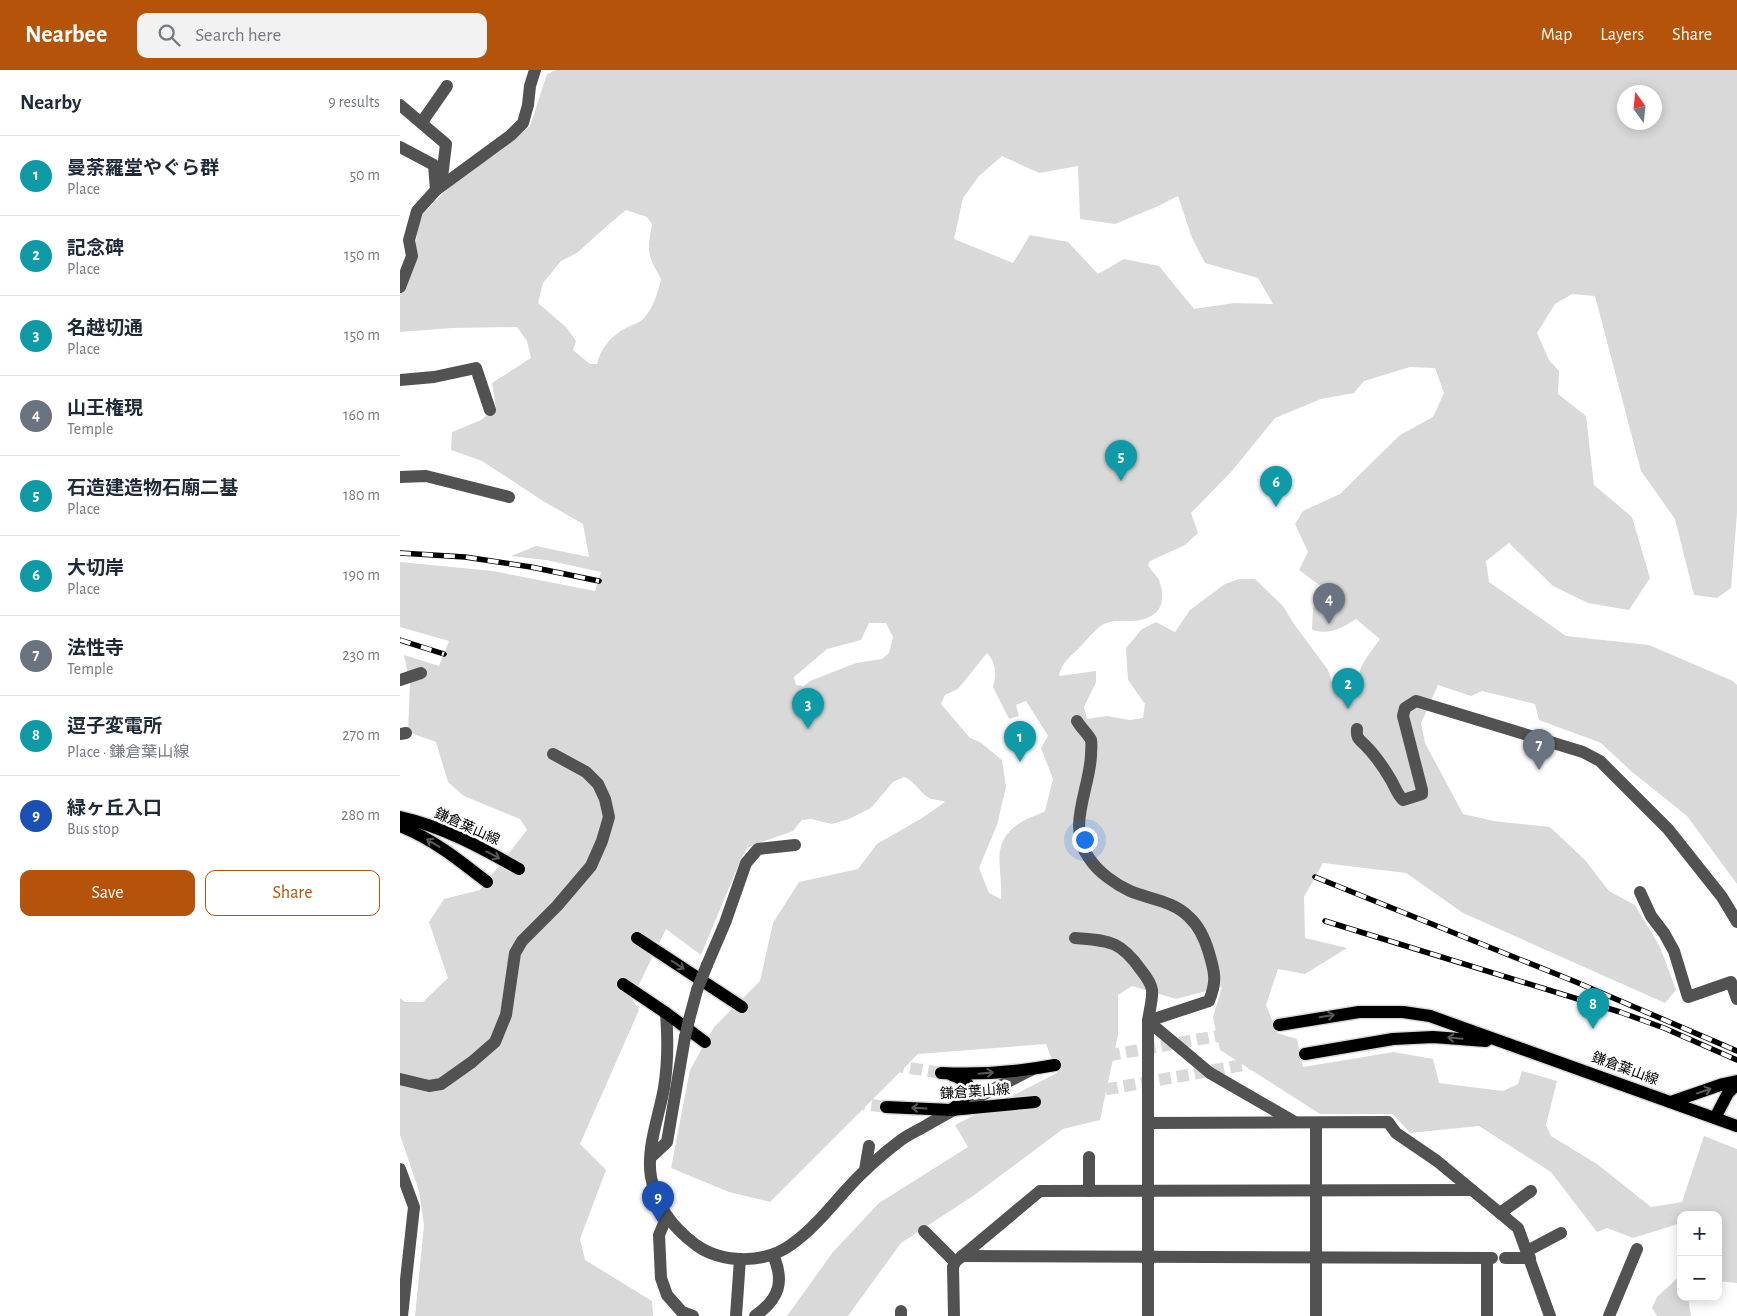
<!DOCTYPE html>
<html lang="en">
<head>
<meta charset="utf-8">
<style>
  :root { --surface:#fff; --page:#f2f2f3; --text:#1f2937; --muted:#747a83; --line:#e0e1e3; --accent:#b45309 }
  body { margin:0; font-family:"Alegreya Sans","Noto Sans JP",sans-serif; background:var(--page); color:var(--text) }
  .controls { position:absolute; right:15px; bottom:15px; display:grid; overflow:hidden; border-radius:10px; box-shadow:0 2px 12px #0003 }
  .controls button { width:45px; height:45px; display:grid; place-items:center; padding:0; border:0; border-bottom:1px solid var(--line); background:var(--surface); color:var(--text); font:25px sans-serif }
  .compass { position:absolute; left:1217px; top:15px; width:45px; height:45px; border-radius:50%; background:var(--surface); box-shadow:0 2px 12px #0003; rotate:345deg }
  .you { position:absolute; left:684px; top:769px; width:18px; height:18px; margin:-12px; border:4px solid #fff; border-radius:50%; background:#1a73e8; box-shadow:0 0 0 8px #1a73e833 }
  .badge { display:grid; place-items:center; width:32px; height:32px; border-radius:50%; background:var(--accent); color:#fff; font-size:16px; font-weight:700 }
  .pin { position:absolute; translate:-50% -41px; filter:drop-shadow(0 1px 2px #0008) }
  .pin::after { content:''; position:absolute; top:26px; width:18px; height:15px; background:inherit; clip-path:polygon(0 0,100% 0,50% 100%) }
  .list { margin:0; padding:0; list-style:none }
  h2 { display:flex; justify-content:space-between; align-items:center; height:65px; margin:0; padding:0 20px; font-size:21px }
  h2 small { font-size:16px; font-weight:400; color:var(--muted) }
  .list li { display:grid; grid-template-columns:32px 1fr auto; gap:15px; align-items:center; box-sizing:border-box; height:80px; padding:0 20px; border-top:1px solid var(--line) }
  .list b { display:block; font-size:19px; white-space:nowrap }
  .list p { margin:0; font-size:16px; white-space:nowrap; color:var(--muted) }
  .list em { font-size:16px; font-style:normal; color:var(--muted) }
  .actions { display:flex; gap:10px; padding:15px 20px }
  .actions a { flex:1; padding:11px 0; border:1px solid var(--accent); border-radius:10px; text-align:center; font-size:18px; color:var(--accent) }
  .actions .main { background:var(--accent); color:#fff }
  .icon { flex:none; width:28px; height:28px; fill:none; stroke:currentColor; stroke-width:2; stroke-linecap:round; stroke-linejoin:round }
  .map { position:relative; flex:none; width:1337px; height:1246px; overflow:hidden }
  header { display:flex; align-items:center; gap:30px; box-sizing:border-box; height:70px; padding:0 25px; background:var(--accent); color:#fff }
  header strong { font-size:24px }
  nav { display:flex; gap:28px; margin-inline-start:auto; font-size:18px }
  .search { width:350px; height:45px; background:var(--page); display:flex; align-items:center; gap:12px; box-sizing:border-box; padding:0 18px; border-radius:10px; color:var(--muted); font-size:19px }
  main { display:flex }
  aside { flex:1; background:var(--surface) }
  .map>svg:first-child { display:block }
  .green { fill:#d9d9d9; fill-rule:evenodd }
  .lines { fill:none; stroke-linecap:round; stroke-linejoin:round }
  .major-tunnel { stroke:#d9d9d9; stroke-width:12; stroke-dasharray:12 6; stroke-linecap:butt }
  .major-casing { stroke:#dbdbdb; stroke-width:15 }
  .minor { stroke:#525252; stroke-width:12 }
  .major { stroke:#000; stroke-width:12 }
  .rail-casing { stroke:#000; stroke-width:5.5 }
  .rail { stroke:#fff; stroke-width:4; stroke-dasharray:11; stroke-linecap:butt }
  .minor-bridge { stroke:#525252; stroke-width:12 }
  .oneway { stroke:#595959 }
  .labels { text-anchor:middle; dominant-baseline:central; stroke-width:5; stroke-linejoin:round; paint-order:stroke }
  .street-label { font-size:14px; fill:#000; stroke:#fff }
</style>
</head>
<body>
<header>
<strong>Nearbee</strong>
<div class="search"><svg class="icon" aria-label="search" viewBox="0 0 24 24"><circle cx="10" cy="10" r="6"/><path d="M15 15l6 6"/></svg>Search here</div>
<nav><a>Map</a><a>Layers</a><a>Share</a></nav>
</header>
<main>
<aside>
<h2>Nearby<small>9 results</small></h2>
<ul class="list">
<li><span class="badge" style="background:#0f9aa8">1</span><div><b>曼荼羅堂やぐら群</b><p>Place</p></div><em>50 m</em></li>
<li><span class="badge" style="background:#0f9aa8">2</span><div><b>記念碑</b><p>Place</p></div><em>150 m</em></li>
<li><span class="badge" style="background:#0f9aa8">3</span><div><b>名越切通</b><p>Place</p></div><em>150 m</em></li>
<li><span class="badge" style="background:#6b7280">4</span><div><b>山王権現</b><p>Temple</p></div><em>160 m</em></li>
<li><span class="badge" style="background:#0f9aa8">5</span><div><b>石造建造物石廟二基</b><p>Place</p></div><em>180 m</em></li>
<li><span class="badge" style="background:#0f9aa8">6</span><div><b>大切岸</b><p>Place</p></div><em>190 m</em></li>
<li><span class="badge" style="background:#6b7280">7</span><div><b>法性寺</b><p>Temple</p></div><em>230 m</em></li>
<li><span class="badge" style="background:#0f9aa8">8</span><div><b>逗子変電所</b><p>Place · 鎌倉葉山線</p></div><em>270 m</em></li>
<li><span class="badge" style="background:#1a4fb4">9</span><div><b>緑ヶ丘入口</b><p>Bus stop</p></div><em>280 m</em></li>
</ul>
<div class="actions"><a class="main">Save</a><a>Share</a></div>
</aside>
<div class="map">
<svg width="1337" height="1246" viewBox="0 0 1337 1246">
  <rect width="100%" height="100%" fill="#fff"/>
  <!-- green -->
  <g class="green">
    <path d="M156,0H1337V443L1331,518L1317,528L1294,525L1275,449L1241,401L1195,226L1172,224L1155,234L1137,263L1149,290L1159,301L1158,324L1186,346L1194,415L1232,447L1250,508L1229,540L1188,533L1153,516L1109,473L1086,491L1089,512L1166,566L1249,575L1333,611L1337,615V814L1287,746L1231,701L1201,673L1139,650L1135,634L1082,621L1071,626L1038,615L1021,653L1025,673L1063,744L1094,751L1150,757L1185,790L1209,821L1235,835L1260,877L1276,920L1265,933L1063,843L1006,803L923,793L904,827L905,868L947,878L905,904L878,899L866,935L877,963L897,969L903,997L994,982L1033,989L1039,1013L1103,1021L1118,1014L1122,1001L1157,1011L1146,1055L1151,1066L1197,1094L1251,1137L1282,1132L1304,1066L1337,1079V1213L1318,1211V1145H1281V1153L1233,1168L1207,1158L1197,1162L1151,1102L1079,1056L1010,1063L993,1044H920L820,980L813,947L822,917L776,929L732,916L718,925V965L700,1050L663,1059L573,1126L501,1173L448,1246H387L433,1182L479,1133L568,1077L555,1055L657,1003L646,974L518,984L370,1132L329,1122L271,1098L290,1000L314,957L360,911L373,853L399,812L458,799L477,774L522,748L545,732C541,730 534,730 529,728C519,722 514,710 504,707L493,712L471,738L449,749L432,754L411,749L402,750L393,761L348,777L341,789L301,885L266,859L232,929L239,940L180,1074L206,1100L180,1169L185,1190L252,1231L253,1246H15L24,1155L19,1121L0,1065V928L5,932H23L48,908L29,852L44,829L80,820L127,760L120,749L64,726L48,712L36,672L8,662L10,613L4,585L39,596L49,571L0,557V492L93,501L195,521L201,502L146,490L111,486L136,476L189,487L183,454L143,431L82,391L51,380L52,362L81,350L96,338L92,313L131,288L127,271L117,257L52,258L0,262V225L14,188L19,148L53,113L100,81L130,56L147,4ZM1224,22H1254V52H1224ZM602,86L639,103L678,96L680,149L715,154L756,137L778,126L792,168L805,193L858,208L873,234L834,233L794,239L759,196L724,189L698,204L668,172L630,165L613,193L554,169L563,128L579,106ZM226,140L247,147L252,154C247,182 247,184 261,209C259,220 252,241 243,249C239,253 231,255 226,258C212,265 200,279 197,294H190L173,280L176,271L167,258L138,233L143,213L161,191L177,183L208,155ZM1010,297L1035,298L1044,323L1033,347L1000,365L940,424L903,441L895,454L908,482L899,500L922,517L913,538L912,560C930,565 942,558 956,549L980,569C964,592 957,595 958,624L936,625L928,600L894,554L883,536L855,509H839L825,514L790,540L775,562L756,552L742,559L726,578L728,610L745,634L743,648L730,650L707,646L687,649L684,637L696,612V601L659,606C661,593 670,587 679,578C685,572 696,558 704,554C712,550 722,551 731,551C758,550 768,535 759,510C756,504 751,501 748,495L750,491L785,475L798,463L791,443L832,401L875,348L921,329L954,323L964,311ZM469,553H486L493,567L489,583L482,589L456,593L410,611L404,616L396,615L394,607L427,579L461,570ZM587,583C596,593 597,605 593,617L609,649L619,646L616,635L626,631L648,666L641,678L653,709L645,741C638,745 630,747 623,751C588,772 603,795 601,829L589,823L579,798L597,755L606,717L602,690L580,672L570,668L541,634L545,625L558,619Z"/>
    <path d="M1281,1205V1227H1288L1291,1246H1257L1252,1238L1257,1227Z"/>
  </g>
  <g class="lines">
    <!-- major-tunnel -->
    <g class="major-tunnel">
      <path d="M119,799L237,868"/>
      <path d="M87,812L223,914"/>
      <path d="M342,937C382,960 424,980 469,990C493,996 518,999 541,1003"/>
      <path d="M305,972C334,990 363,1009 396,1020C426,1029 456,1033 486,1037"/>
      <path d="M655,995L879,955"/>
      <path d="M635,1032L905,984"/>
    </g>
    <!-- major casing -->
    <g class="major-casing">
      <g id="major">
        <path d="M0,747C42,756 82,778 119,799"/>
        <path d="M0,756C33,769 59,790 87,812"/>
        <path d="M237,868L342,937"/>
        <path d="M223,914L266,943L305,972"/>
        <path d="M879,955L959,942H1003L1030,946L1337,1056"/>
        <path d="M905,984L993,969L1033,967L1086,971"/>
        <path d="M541,1003C580,1005 618,1002 655,995"/>
        <path d="M1271,1032L1323,1014L1337,1011"/>
        <path d="M486,1037L551,1040L635,1032"/>
        <path d="M551,1040C567,1028 581,1015 552,1005"/>
        <path d="M1315,1048L1328,1023L1337,1014"/>
      </g>
    </g>
    <!-- minor -->
    <g class="minor">
      <path d="M0,35L46,74L41,116"/>
      <path d="M22,52L47,16"/>
      <path d="M0,77L34,95L36,120"/>
      <path d="M0,217L12,186L9,170L17,141L36,120L111,65L123,53L128,35L130,16L135,0"/>
      <path d="M0,310L34,307L76,298L90,340"/>
      <path d="M0,407L26,406L109,427"/>
      <path d="M0,610L21,603"/>
      <path d="M677,651C681,658 688,664 691,670C692,674 691,681 691,685C690,718 666,758 689,788C698,802 715,814 730,821C749,829 774,831 789,847C800,857 805,869 809,883C815,903 817,911 809,931L748,951"/>
      <path d="M957,659C956,668 959,669 965,675C975,685 984,698 991,710C995,717 997,724 1003,730L1022,724V720L1003,646L1005,638L1016,631L1183,682L1200,691L1268,759L1322,827L1337,852"/>
      <path d="M0,664L6,663"/>
      <path d="M1240,822L1251,846L1264,863L1274,881L1288,927L1331,912L1337,929"/>
      <path d="M675,868C709,871 720,870 741,900C745,905 751,913 752,920C753,929 749,942 748,951V1246"/>
      <path d="M307,895L325,853L346,793L358,779L395,775"/>
      <path d="M266,943C268,968 268,993 264,1018C259,1046 246,1079 251,1107C256,1136 273,1158 296,1175C323,1194 365,1194 392,1174C412,1160 429,1139 445,1121C462,1102 481,1085 501,1070C509,1064 519,1060 527,1055C561,1035 596,1018 631,1000"/>
      <path d="M289,950L297,920"/>
      <path d="M748,951L810,1003L893,1051"/>
      <path d="M0,1009L29,1016L41,1014L72,992L95,972L106,945L115,883L122,871L157,836L191,796L202,771L209,747L205,729L198,714L186,702L153,684"/>
      <path d="M748,1053L988,1052L996,1063L1037,1091L1118,1158L1150,1246"/>
      <path d="M251,1087L267,1072L285,967"/>
      <path d="M689,1087V1121"/>
      <path d="M0,1099L14,1137L2,1246"/>
      <path d="M465,1100L469,1076"/>
      <path d="M1100,1143L1131,1121"/>
      <path d="M267,1146L259,1165L261,1208L267,1225L282,1242L293,1246"/>
      <path d="M524,1161L555,1192"/>
      <path d="M1127,1181L1161,1163"/>
      <path d="M562,1186L1092,1188"/>
      <path d="M1105,1188H1130"/>
      <path d="M336,1246L340,1189"/>
      <path d="M355,1246C379,1229 385,1212 373,1185"/>
      <path d="M501,1246V1241"/>
      <path d="M554,1246L553,1197L555,1192L640,1121L1071,1120"/>
      <path d="M916,1246V1053"/>
      <path d="M1087,1246V1188"/>
      <path d="M1209,1246L1237,1179"/>
    </g>
    <!-- major -->
    <use href="#major" class="major"/>
    <!-- rail casing -->
    <g class="rail-casing">
      <g id="rail">
        <path d="M0,483L65,487L131,497L199,511"/>
        <path d="M0,570L44,584"/>
        <path d="M915,807L1176,912L1337,981"/>
        <path d="M925,851L1220,942L1264,958L1337,990"/>
      </g>
    </g>
    <!-- rail -->
    <use href="#rail" class="rail"/>
    <!-- minor-bridge -->
    <g class="minor-bridge">
      <path d="M297,920L307,895"/>
      <path d="M285,967L289,950"/>
    </g>
  </g>
  <!-- one-way arrows -->
  <defs><path id="oneway-shaft" d="M-6 0H5M1.5-3L5.5 0L1.5 3" fill="none" stroke-width="1.6" stroke-linecap="round" stroke-linejoin="round" transform="scale(1.25)"/></defs>
  <g class="oneway">
    <use href="#oneway-shaft" transform="translate(33 773) rotate(-149)"/>
    <use href="#oneway-shaft" transform="translate(93 785) rotate(28)"/>
    <use href="#oneway-shaft" transform="translate(278 895) rotate(33)"/>
    <use href="#oneway-shaft" transform="translate(927 946) rotate(-9)"/>
    <use href="#oneway-shaft" transform="translate(1055 968) rotate(-175)"/>
    <use href="#oneway-shaft" transform="translate(586 1003) rotate(-5)"/>
    <use href="#oneway-shaft" transform="translate(1304 1021) rotate(-19)"/>
    <use href="#oneway-shaft" transform="translate(519 1038) rotate(-177)"/>
  </g>
  <g class="labels">
    <!-- street labels -->
    <g class="street-label">
      <text transform="translate(67 757) rotate(24)">鎌倉葉山線</text>
      <text transform="translate(1225 999) rotate(20)">鎌倉葉山線</text>
      <text transform="translate(575 1022) rotate(-4)">鎌倉葉山線</text>
    </g>
  </g>
</svg>
<div class="controls">
<button>+</button>
<button>−</button>
</div>
<svg class="compass" viewBox="-18 -18 36 36"><path d="M0-13l5 13h-10z" fill="#e53935"/><path d="M0 13l5-13h-10z" fill="#747a83"/></svg>
<div class="you"></div>
<div class="pin badge" style="left:620px;top:692px;background:#0f9aa8">1</div>
<div class="pin badge" style="left:948px;top:639px;background:#0f9aa8">2</div>
<div class="pin badge" style="left:408px;top:659px;background:#0f9aa8">3</div>
<div class="pin badge" style="left:929px;top:554px;background:#6b7280">4</div>
<div class="pin badge" style="left:721px;top:411px;background:#0f9aa8">5</div>
<div class="pin badge" style="left:876px;top:437px;background:#0f9aa8">6</div>
<div class="pin badge" style="left:1139px;top:700px;background:#6b7280">7</div>
<div class="pin badge" style="left:1193px;top:959px;background:#0f9aa8">8</div>
<div class="pin badge" style="left:258px;top:1152px;background:#1a4fb4">9</div>
</div>
</main>
</body>
</html>
